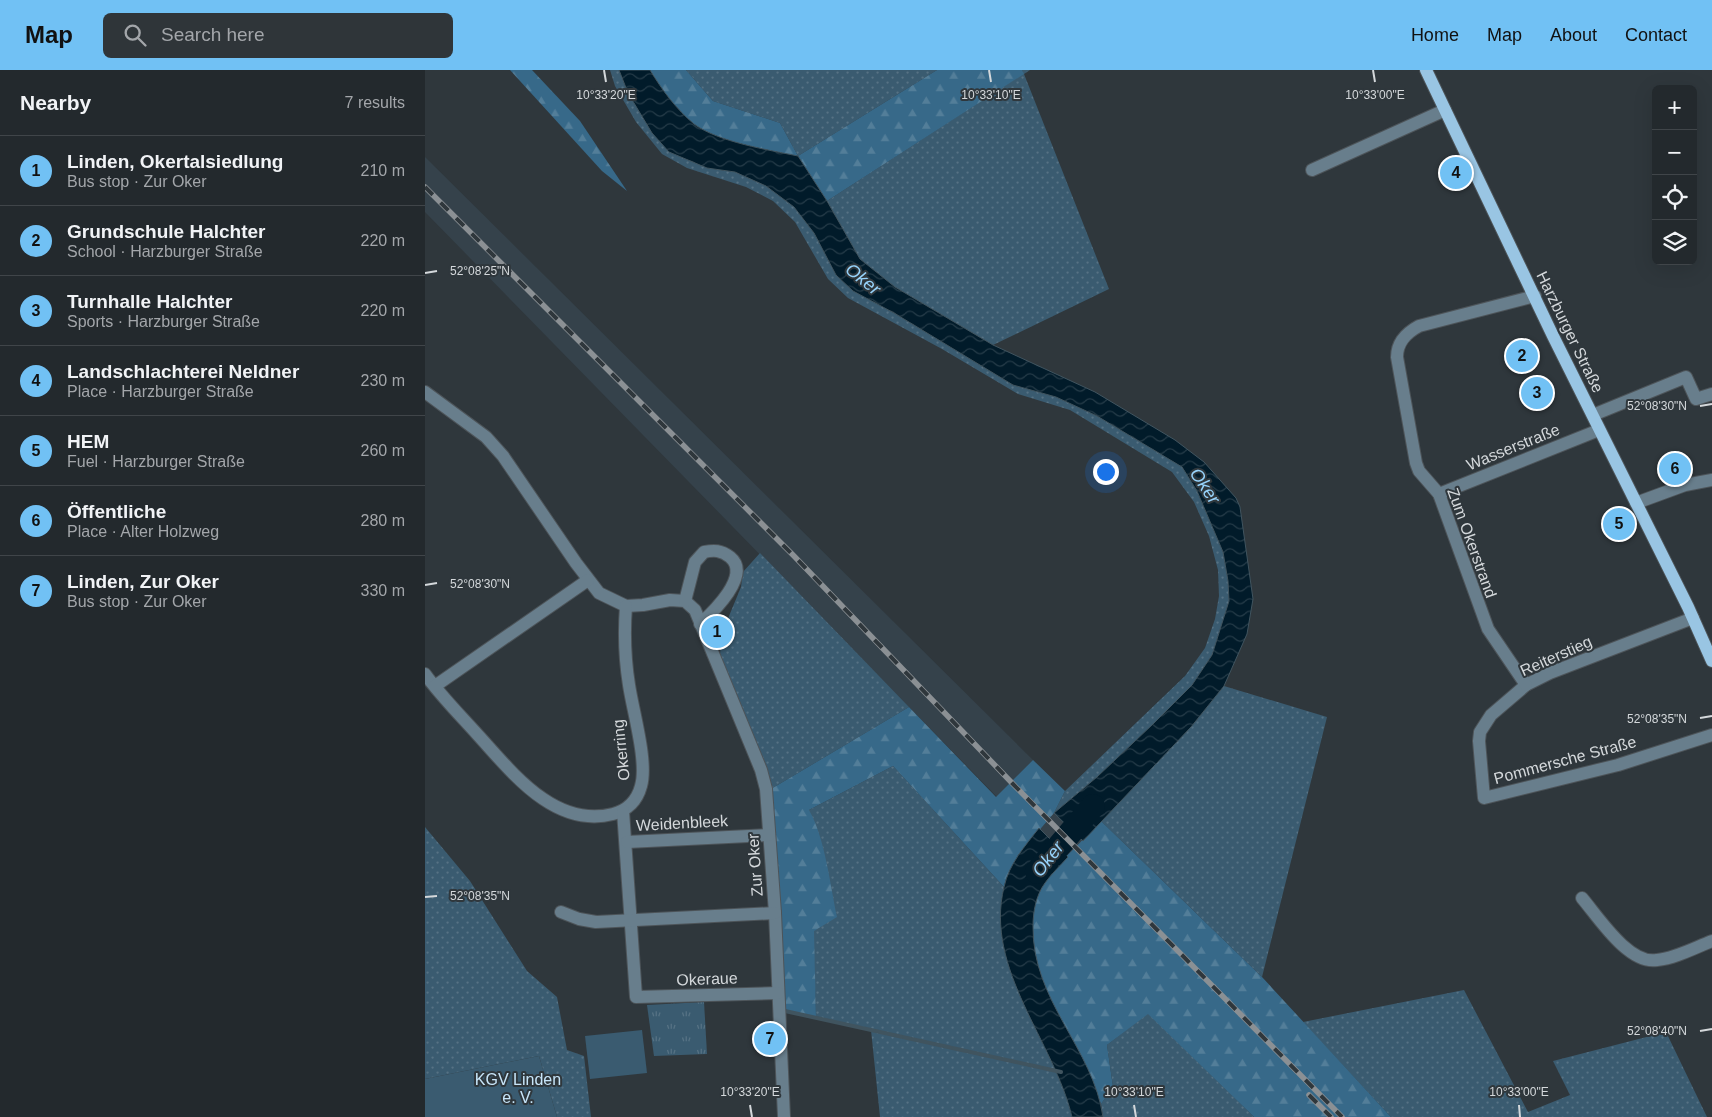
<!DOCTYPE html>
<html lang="en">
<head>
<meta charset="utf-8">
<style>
  :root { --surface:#23292d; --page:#2f3539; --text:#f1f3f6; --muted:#a3a6aa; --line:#404549; --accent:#71c1f4 }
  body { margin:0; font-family:Helvetica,sans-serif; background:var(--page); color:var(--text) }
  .controls { position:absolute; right:15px; top:15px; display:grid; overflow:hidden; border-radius:8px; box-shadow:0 5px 20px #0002 }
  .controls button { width:45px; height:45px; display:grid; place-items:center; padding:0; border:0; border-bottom:1px solid var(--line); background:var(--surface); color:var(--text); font:25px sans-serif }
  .you { position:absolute; left:680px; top:401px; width:18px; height:18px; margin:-12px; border:4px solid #fff; border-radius:50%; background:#1a73e8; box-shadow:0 0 0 8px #1a73e833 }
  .badge { display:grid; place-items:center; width:32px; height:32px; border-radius:50%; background:var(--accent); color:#111; font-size:16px; font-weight:700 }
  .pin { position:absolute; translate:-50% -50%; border:2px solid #fff; box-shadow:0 1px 5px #0006 }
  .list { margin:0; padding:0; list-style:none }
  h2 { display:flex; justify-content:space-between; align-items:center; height:65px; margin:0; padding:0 20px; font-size:21px }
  h2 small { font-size:16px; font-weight:400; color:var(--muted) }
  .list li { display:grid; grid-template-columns:32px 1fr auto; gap:15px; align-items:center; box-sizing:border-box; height:70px; padding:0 20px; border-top:1px solid var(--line) }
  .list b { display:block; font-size:19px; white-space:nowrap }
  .list p { margin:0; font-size:16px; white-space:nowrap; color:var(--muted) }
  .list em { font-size:16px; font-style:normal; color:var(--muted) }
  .icon { flex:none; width:28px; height:28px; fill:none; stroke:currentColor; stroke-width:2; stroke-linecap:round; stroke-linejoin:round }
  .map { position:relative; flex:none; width:1287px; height:1047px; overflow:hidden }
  header { display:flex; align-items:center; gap:30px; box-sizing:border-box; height:70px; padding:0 25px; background:var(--accent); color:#111 }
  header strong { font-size:24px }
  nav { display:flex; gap:28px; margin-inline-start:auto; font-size:18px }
  .search { width:350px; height:45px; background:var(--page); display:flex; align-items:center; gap:12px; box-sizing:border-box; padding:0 18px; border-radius:8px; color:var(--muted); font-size:19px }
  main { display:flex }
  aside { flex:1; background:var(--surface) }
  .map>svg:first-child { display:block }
  .built { fill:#35424b }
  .grass { fill:url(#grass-dots) }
  .forest { fill:url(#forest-firs) }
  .park { fill:url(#park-tufts) }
  .garden { fill:#3a5b70 }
  .water { fill:url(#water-waves); stroke:#40545f }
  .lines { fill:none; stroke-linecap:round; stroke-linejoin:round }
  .stream { stroke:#40545f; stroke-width:4 }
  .river { stroke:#011b2a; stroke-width:24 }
  .minor-casing { stroke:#4d5459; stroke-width:14 }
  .major-casing { stroke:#4d5459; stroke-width:14 }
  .minor { stroke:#687e8c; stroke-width:12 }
  .major { stroke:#99c5e3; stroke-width:12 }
  .rail-casing { stroke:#8b9094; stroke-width:5.5 }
  .rail { stroke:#2f373c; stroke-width:4; stroke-dasharray:11; stroke-linecap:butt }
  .ticks { fill:none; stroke:#d4d8db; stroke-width:2 }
  .labels { text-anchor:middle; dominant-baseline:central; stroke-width:4; stroke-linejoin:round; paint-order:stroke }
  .street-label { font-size:16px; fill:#d4d8db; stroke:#2f373c }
  .park-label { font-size:16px; fill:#c7e5f9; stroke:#2f373c }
  .water-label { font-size:18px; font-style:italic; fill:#96d2fa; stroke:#2f373c }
  .ticks-label { font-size:12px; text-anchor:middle; fill:#d4d8db; stroke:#2f373c; stroke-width:4; stroke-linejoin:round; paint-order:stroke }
</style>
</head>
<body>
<header>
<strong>Map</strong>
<div class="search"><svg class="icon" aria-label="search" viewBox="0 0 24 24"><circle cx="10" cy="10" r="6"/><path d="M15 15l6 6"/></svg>Search here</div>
<nav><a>Home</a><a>Map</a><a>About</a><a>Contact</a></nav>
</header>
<main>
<aside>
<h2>Nearby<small>7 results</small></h2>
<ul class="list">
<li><span class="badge">1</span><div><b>Linden, Okertalsiedlung</b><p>Bus stop · Zur Oker</p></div><em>210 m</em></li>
<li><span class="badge">2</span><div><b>Grundschule Halchter</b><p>School · Harzburger Straße</p></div><em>220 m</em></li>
<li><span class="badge">3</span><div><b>Turnhalle Halchter</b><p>Sports · Harzburger Straße</p></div><em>220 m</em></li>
<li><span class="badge">4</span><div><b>Landschlachterei Neldner</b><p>Place · Harzburger Straße</p></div><em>230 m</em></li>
<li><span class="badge">5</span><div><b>HEM</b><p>Fuel · Harzburger Straße</p></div><em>260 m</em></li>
<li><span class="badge">6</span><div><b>Öffentliche</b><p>Place · Alter Holzweg</p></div><em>280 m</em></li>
<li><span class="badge">7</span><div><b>Linden, Zur Oker</b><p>Bus stop · Zur Oker</p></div><em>330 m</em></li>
</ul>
</aside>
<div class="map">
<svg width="1287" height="1047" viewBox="0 0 1287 1047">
  <defs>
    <pattern id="grass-dots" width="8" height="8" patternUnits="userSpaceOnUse" patternTransform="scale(1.25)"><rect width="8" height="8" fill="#3a5b70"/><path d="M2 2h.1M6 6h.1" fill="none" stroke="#567284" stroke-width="1.8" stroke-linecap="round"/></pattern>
    <pattern id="forest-firs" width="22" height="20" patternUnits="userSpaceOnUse" patternTransform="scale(1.25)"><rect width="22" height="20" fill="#376989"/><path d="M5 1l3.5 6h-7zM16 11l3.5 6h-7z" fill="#537e99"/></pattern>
    <pattern id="park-tufts" width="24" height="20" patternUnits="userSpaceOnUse" patternTransform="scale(1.25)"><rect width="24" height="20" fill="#3a5b70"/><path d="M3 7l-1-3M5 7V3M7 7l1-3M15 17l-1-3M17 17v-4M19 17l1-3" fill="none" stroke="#567284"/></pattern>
    <pattern id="water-waves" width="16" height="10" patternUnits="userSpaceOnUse" patternTransform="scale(1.25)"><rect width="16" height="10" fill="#011b2a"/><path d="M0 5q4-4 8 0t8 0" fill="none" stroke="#253b48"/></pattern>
  </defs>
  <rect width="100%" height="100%" fill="#2f373c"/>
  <!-- built -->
  <path class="built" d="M0,87L608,690L592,707L798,907L676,820L577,722L572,727L0,142Z"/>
  <!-- grass -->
  <g class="grass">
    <path d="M185,0H194L203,23L282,98L310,102L341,116L369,137L389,163L411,205L428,221L469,243L588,315L631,327L672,346L758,397L772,421L798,482L803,511L804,531L787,585L767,615L727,655L672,707L629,743L640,721L760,606L780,578L790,549L794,526L793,500L784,466L769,432L747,402L645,340L593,324L517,279L423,228L403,209L370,152L348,131L321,117L262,98L237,84L211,52L190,16Z"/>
    <path d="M261,0H512L373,86L355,53L288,31Z"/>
    <path d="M597,0H605L599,4L684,219L568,275L470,217L435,189L402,131L598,4Z"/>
    <path d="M335,483L484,637L346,719L295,584L297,563L316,517L318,502Z"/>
    <path d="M799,616L902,647L837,907L676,751L766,657Z"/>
    <path d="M468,696L579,817L576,852L601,937L623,980L643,1029L647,1047H455L446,960L391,947L384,740Z"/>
    <path d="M0,757L45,811L102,901L132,927L142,980L159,986L166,1047H132L114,986L0,1009Z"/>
    <path d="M1039,920L1103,1042L1145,1025L1128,991L1241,962L1282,1047H966L878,952Z"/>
    <path d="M723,943L829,1047H678L676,1034L688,1017L682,975Z"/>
  </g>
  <!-- forest -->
  <g class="forest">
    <path d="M85,0H107L155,51L202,121L177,101Z"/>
    <path d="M225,0H261L288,31L355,53L373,86L512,0H597L599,4L402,131L373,86C344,80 293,72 269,54C251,39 237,20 225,0Z"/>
    <path d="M484,637L571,727L608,690L640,721L629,743L593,785L579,817L468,696L384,740C400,768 405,814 412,847L389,861L391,947L360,941L346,719Z"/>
    <path d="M676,751L837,907L966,1047H829L723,944L682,975L688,1017L676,1034C654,974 577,878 619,813C632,793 659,770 676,751Z"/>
  </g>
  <!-- park -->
  <path class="park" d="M279,932L282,984L229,986L222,935Z"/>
  <!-- garden -->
  <g class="garden">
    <path d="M217,960L222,1003L165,1009L160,966Z"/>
    <path d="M114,986L132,1047H0V1009Z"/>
  </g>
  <!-- water -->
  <g class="water">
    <path d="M194,0H225C237,20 251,39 269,54C293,72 344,80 373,86L402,131L435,189L470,217L568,275L670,322L750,370L779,392L811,428L815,437L828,529L822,564L799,616L766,657L658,771L629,743L672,707L727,655L767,615L787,585L804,531L803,511L798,482L772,421L757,397L672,346L631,327L588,315L469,243L428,221L411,205L389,163L369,137L341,116L310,102L282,98L244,82L227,63L203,23Z"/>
    <path d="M614,758L643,787C635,796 626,804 620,813C611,825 608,842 608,856C607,931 668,978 678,1047H647C629,971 559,899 579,817C584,794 600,776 614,758Z"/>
  </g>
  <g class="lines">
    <!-- stream -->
    <path class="stream" d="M360,941L636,1002"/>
    <!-- river -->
    <path class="river" d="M612,802L668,736"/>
    <!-- minor casing -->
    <g class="minor-casing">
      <g id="minor">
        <path d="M887,100L1020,40"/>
        <path d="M0,322L61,367L78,386L151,493L174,523L201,536L218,535L245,530L260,531L270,540L336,700L341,719L350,843L359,1047"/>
        <path d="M1168,345L1261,307L1271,329L1287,324"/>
        <path d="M1014,424L1174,360"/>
        <path d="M1211,433L1260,415L1287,410"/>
        <path d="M260,531L270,492L279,482C289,480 296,480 305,487C327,505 288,542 275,554"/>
        <path d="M1268,548L1125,603L1101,615L1066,645L1055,662L1054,671L1059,728L1193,695L1287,665"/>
        <path d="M0,604C15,625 34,644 52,664C86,701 129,759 188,744C203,740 212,731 216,716C223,692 208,642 204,615C200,590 199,562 201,536"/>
        <path d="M1101,615L1063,559L1014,424L994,401L991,393L972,287C972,272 981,263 994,256L1110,226"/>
        <path d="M10,616L163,510"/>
        <path d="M198,741L211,927L353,923"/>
        <path d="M202,772L344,765"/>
        <path d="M1157,828C1174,848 1204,895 1232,890C1251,888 1269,878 1287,871"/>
        <path d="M136,842L154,849L171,852L350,843"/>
      </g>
    </g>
    <!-- major casing -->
    <g class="major-casing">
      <path id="major" d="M1001,0L1128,266L1263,537L1287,591"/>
    </g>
    <!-- minor -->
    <use href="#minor" class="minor"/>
    <!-- major -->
    <use href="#major" class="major"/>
    <!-- rail casing -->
    <g class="rail-casing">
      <g id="rail">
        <path d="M0,117L369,486L587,713L917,1047"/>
        <path d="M884,1025L906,1047"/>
      </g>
    </g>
    <!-- rail -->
    <use href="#rail" class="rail"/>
  </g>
  <!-- ticks -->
  <path class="ticks" d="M179,0L181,12M564,0L566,12M948,0L950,12M0,203L12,201M1275,336L1287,334M0,515L12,513M1275,648L1287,646M0,827L12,826M1275,961L1287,959M325,1035L327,1047M709,1035L711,1047M1094,1035L1095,1047"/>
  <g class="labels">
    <!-- street labels -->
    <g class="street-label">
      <text transform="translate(1145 262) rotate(64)">Harzburger Straße</text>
      <text transform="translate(1088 377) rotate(-22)">Wasserstraße</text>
      <text transform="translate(1047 473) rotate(70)">Zum Okerstrand</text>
      <text transform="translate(1131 586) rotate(-24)">Reiterstieg</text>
      <text transform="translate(196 680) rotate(-96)">Okerring</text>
      <text transform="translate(1140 690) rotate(-15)">Pommersche Straße</text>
      <text transform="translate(257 753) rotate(-3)">Weidenbleek</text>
      <text transform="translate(330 795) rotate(-94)">Zur Oker</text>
      <text transform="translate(282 909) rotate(-2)">Okeraue</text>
    </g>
    <!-- park labels -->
    <g class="park-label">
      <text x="93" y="1009">KGV Linden<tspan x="93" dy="18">e. V.</tspan></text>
    </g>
    <!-- water labels -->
    <g class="water-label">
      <text transform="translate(438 209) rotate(39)">Oker</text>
      <text transform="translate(780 416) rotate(56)">Oker</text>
      <text transform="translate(623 789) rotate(-52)">Oker</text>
    </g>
  </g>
  <g class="ticks-label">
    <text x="181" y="29">10°33'20"E</text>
    <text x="566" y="29">10°33'10"E</text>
    <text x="950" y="29">10°33'00"E</text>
    <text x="55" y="205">52°08'25"N</text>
    <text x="1232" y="340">52°08'30"N</text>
    <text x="55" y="518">52°08'30"N</text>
    <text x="1232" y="653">52°08'35"N</text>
    <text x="55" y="830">52°08'35"N</text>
    <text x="1232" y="965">52°08'40"N</text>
    <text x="325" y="1026">10°33'20"E</text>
    <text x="709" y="1026">10°33'10"E</text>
    <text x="1094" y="1026">10°33'00"E</text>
  </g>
</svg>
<div class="controls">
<button>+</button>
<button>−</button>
<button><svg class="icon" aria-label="locate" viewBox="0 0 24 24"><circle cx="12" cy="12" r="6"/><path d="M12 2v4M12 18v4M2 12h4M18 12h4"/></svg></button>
<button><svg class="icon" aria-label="layers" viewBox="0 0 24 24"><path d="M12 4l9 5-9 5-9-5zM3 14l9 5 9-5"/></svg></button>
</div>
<div class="you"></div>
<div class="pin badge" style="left:292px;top:562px">1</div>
<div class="pin badge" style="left:1097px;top:286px">2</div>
<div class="pin badge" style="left:1112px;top:323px">3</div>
<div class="pin badge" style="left:1031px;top:103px">4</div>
<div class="pin badge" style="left:1194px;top:454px">5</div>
<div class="pin badge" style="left:1250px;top:399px">6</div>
<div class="pin badge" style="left:345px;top:969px">7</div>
</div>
</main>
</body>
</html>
